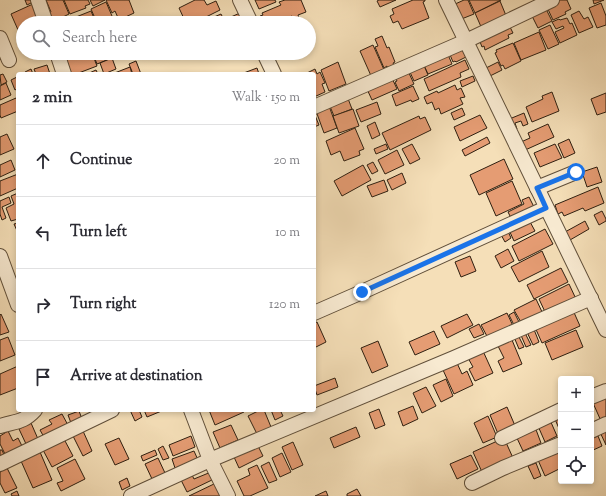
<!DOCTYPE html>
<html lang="en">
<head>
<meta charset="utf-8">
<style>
  :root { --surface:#fff; --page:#f2f2f3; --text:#2b2b33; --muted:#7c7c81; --line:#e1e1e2 }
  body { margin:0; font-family:"Sorts Mill Goudy",serif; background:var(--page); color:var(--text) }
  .controls { position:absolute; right:12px; bottom:12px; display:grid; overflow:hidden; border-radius:4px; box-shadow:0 2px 6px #0003 }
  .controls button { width:36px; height:36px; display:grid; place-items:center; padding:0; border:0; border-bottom:1px solid var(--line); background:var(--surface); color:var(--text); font:20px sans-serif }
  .stop { position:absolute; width:12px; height:12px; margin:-9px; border:3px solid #1a73e8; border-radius:50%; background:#fff }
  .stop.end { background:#1a73e8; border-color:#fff; box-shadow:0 1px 4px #0008 }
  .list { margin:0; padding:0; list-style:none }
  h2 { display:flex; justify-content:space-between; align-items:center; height:52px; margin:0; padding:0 16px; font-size:17px }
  h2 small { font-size:13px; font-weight:400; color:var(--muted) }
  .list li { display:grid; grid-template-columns:26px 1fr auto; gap:12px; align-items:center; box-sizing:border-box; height:72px; padding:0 16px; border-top:1px solid var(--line) }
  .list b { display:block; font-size:15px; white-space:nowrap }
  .list em { font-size:13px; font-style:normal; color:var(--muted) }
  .icon { flex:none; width:22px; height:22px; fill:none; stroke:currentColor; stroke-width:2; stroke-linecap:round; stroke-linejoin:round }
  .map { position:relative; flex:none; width:606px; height:496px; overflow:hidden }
  .search { position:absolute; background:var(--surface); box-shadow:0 2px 6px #0003; left:16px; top:16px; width:300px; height:44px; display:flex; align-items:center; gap:10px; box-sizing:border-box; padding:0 14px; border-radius:22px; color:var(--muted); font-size:15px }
  .panel { position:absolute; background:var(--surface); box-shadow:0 2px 6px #0003; left:16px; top:72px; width:300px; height:340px; border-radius:4px }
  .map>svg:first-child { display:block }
  .building { fill:#e59c73; stroke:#2e1f10 }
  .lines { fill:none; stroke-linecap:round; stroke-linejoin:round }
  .minor-casing { stroke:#604f3a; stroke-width:16 }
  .minor { stroke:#f8ead1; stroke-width:14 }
  .route { stroke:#1a73e8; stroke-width:5 }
</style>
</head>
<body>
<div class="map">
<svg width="606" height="496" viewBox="0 0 606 496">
  <rect width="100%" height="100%" fill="#f5dfb8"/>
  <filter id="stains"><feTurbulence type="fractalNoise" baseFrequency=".005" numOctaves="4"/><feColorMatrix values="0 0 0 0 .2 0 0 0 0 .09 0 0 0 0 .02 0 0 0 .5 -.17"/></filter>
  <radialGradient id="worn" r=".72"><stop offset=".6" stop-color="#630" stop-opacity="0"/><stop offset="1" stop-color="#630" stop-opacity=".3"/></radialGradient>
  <!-- building -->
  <g class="building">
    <path d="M25,0H32L33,2L27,5Z"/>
    <path d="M46,0H63L69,14L53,22L49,13L51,12Z"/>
    <path d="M64,0H88L90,4L85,6L86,8L70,14Z"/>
    <path d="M90,0H105L93,6Z"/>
    <path d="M106,0H129L134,13L119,20L115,11L112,13Z"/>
    <path d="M195,0H204L207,5L216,1L220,10L194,23H186L179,8Z"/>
    <path d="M255,0H275L276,2L259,9Z"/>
    <path d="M285,0H301L306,12L298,15L299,18L294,20L292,16L282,20L284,22L282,23H263L260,16L263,15L262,13L281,5L279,2Z"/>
    <path d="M379,0H396L380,7L377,1Z"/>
    <path d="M413,0H425V1L423,2L429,18L402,29L398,21L393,23L390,16L394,14L392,9Z"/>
    <path d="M464,0H468L474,14L459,20L453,5Z"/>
    <path d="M469,0H501L475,13Z"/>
    <path d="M556,0H567L571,9L565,12L566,14L553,20L546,5Z"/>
    <path d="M593,0H604L594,4Z"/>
    <path d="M500,1L507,18L482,29L475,13Z"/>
    <path d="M106,2L115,23H97L91,9Z"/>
    <path d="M601,3L606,16V25L597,28L589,8Z"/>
    <path d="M33,4L41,23H23V38L22,39L11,14Z"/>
    <path d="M544,5L552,21L538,28L530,12Z"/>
    <path d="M91,11L96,23H79L76,17Z"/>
    <path d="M579,11L584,19L588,17L593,27L579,33L571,15Z"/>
    <path d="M240,13L244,23H217L214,17L221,14L224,20Z"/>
    <path d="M76,17L79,23H61Z"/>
    <path d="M567,18L570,24L572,23L577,35L560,43L555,32L564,28L563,26L556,29L552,22L559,19L560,20Z"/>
    <path d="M509,25L513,33L508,35L509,38L485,50L484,46L482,47L479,39Z"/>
    <path d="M550,25L559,44L548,49L539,30Z"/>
    <path d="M539,32L546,50L521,60L514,43Z"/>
    <path d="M382,36L387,48L389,47L395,62L393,63L395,67L388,70L387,66L384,68L375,47L378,46L375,39Z"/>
    <path d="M513,43L521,61L505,69L503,65L501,66L495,53L497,52L496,50Z"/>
    <path d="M373,45L385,72L372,78L360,51Z"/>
    <path d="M460,45L466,57L456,62L455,61L453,62L448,50Z"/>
    <path d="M446,50L452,64L428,74L422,61Z"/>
    <path d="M58,53H76L61,59Z"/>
    <path d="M81,53H92L97,66L76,74H67L61,61Z"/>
    <path d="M92,53H108L95,58Z"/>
    <path d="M110,53H116L117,56L97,64L95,59Z"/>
    <path d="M112,58L116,69L104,74L100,63Z"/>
    <path d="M465,60L469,69L460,73L461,77L429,91L424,79Z"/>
    <path d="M136,61L141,74H133L129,64Z"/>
    <path d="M422,61L428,75L414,81L409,70Z"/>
    <path d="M338,62L346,84L329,91L321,70Z"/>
    <path d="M498,62L502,70L490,76L486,68Z"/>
    <path d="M47,65L50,74H36L34,69Z"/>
    <path d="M130,67L132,74H112Z"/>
    <path d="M257,68L259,74H241Z"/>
    <path d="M31,69L33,74H26L25,72Z"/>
    <path d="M315,69L317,74L320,72L325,83L322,84L325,92L314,97V74H305Z"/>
    <path d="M96,70L98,74H87Z"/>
    <path d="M408,71L414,84L399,91L395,82L397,81L395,77Z"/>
    <path d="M3,74L7,82L1,85L0,75Z"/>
    <path d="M391,76L397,89L372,100L366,87Z"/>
    <path d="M473,76L475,81L462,87L460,81Z"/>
    <path d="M17,77L18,80V88L15,90L11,80Z"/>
    <path d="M6,83L11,95L0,100V86Z"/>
    <path d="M455,85L457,90L461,88L465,97L460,98L463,104L441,114L439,108L435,110L432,102L427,104L424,97L437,91L438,93Z"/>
    <path d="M413,86L419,99L412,102L411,100L396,106L392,95Z"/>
    <path d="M552,92L559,111L532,122L526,107L543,99L542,96Z"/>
    <path d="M606,93V112L597,115L591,99Z"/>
    <path d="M347,96L352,109L334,116L329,104Z"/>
    <path d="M16,98L18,104V111L1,118L0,115V105Z"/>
    <path d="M377,102L381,114L361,122L356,110Z"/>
    <path d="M329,106L337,128L324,133L316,111Z"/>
    <path d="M462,108L465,115L454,120L451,113Z"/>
    <path d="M353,109L359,126L339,133L333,116Z"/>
    <path d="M314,113L319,125L314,127Z"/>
    <path d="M524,113L528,124L523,126L521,121L515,123L517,129L512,131L507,120Z"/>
    <path d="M480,115L487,128L460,141L454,127Z"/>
    <path d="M419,116L420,119L425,117L431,130L390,150L382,133Z"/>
    <path d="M375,122L380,135L372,139L367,126Z"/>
    <path d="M548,124L554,137L523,151L521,142L530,138L528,133Z"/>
    <path d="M355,128L364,149L359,151L360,155L344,161L340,151L331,155L326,141Z"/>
    <path d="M7,134L14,149L0,155V137Z"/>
    <path d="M487,137L490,143L465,156L462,150Z"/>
    <path d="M569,139L575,153L564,158L558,144Z"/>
    <path d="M386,144L388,149L376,154L374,149Z"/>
    <path d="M412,144L420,159L410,164L402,149Z"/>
    <path d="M555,144L562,158L540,167L534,153Z"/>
    <path d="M397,150L404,165L385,174L378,160Z"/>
    <path d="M504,159L513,179L479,195L470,175Z"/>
    <path d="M11,160L15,170L0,177V165Z"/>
    <path d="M373,162L378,171L372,174L367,165Z"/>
    <path d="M363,165L371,180L342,196L334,181Z"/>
    <path d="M597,167L602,182L587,187L582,172Z"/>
    <path d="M402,173L406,183L392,190L387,180Z"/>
    <path d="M18,174V188L0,196V181Z"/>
    <path d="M384,180L388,191L372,197L367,186Z"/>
    <path d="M512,181L522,204L496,216L486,193Z"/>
    <path d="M598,187L604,203L585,211L583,208L564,216L562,212L558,214L555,205Z"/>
    <path d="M18,193V219L11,221L6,208L14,204L11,196Z"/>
    <path d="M9,197L11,203L2,207L6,218L2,220L0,214V201Z"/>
    <path d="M529,197L535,209L512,220L508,212L524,204L522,200Z"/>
    <path d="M602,211L606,219V221L599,225L594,215Z"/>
    <path d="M529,220L535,231L514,241L509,230Z"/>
    <path d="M585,221L589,229L570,240L565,232Z"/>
    <path d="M18,223V233L14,224Z"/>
    <path d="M506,227L511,238L505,242L499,231Z"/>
    <path d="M545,229L553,244L519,261L512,246Z"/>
    <path d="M508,249L514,261L501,268L495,256Z"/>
    <path d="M542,251L549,267L519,282L511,267Z"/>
    <path d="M470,256L476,271L461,277L455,262Z"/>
    <path d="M561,268L568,282L534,299L527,285Z"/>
    <path d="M569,284L576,299L546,314L539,299Z"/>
    <path d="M536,299L543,314L522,324L514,310Z"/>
    <path d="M572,308L580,326L542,343L534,325Z"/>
    <path d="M514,312L519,322L514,325L509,315Z"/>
    <path d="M507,313L513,326L488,338L481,325Z"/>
    <path d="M1,314L9,332L0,335V315Z"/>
    <path d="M467,314L473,325L447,338L441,326Z"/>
    <path d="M317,322L326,342L314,348V323Z"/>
    <path d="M479,324L484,334L474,338L469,329Z"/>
    <path d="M533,327L539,342L533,345L526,330Z"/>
    <path d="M576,330L583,347L552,360L545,343Z"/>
    <path d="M434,331L440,344L415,355L409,342Z"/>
    <path d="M524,331L531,345L526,347L520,333Z"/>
    <path d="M518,335L524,347L519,349L514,337Z"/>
    <path d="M8,337L15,355L0,361V340Z"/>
    <path d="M512,340L522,364L503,372L498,361L504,358L498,346Z"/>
    <path d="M378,341L388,366L372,373L361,348Z"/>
    <path d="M483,351L493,373L475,381L469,369L473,367L468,358Z"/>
    <path d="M457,363L462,374L467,371L473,385L454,394L443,370Z"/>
    <path d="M18,366V388L0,395V374Z"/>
    <path d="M335,378L338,387L317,395L314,386Z"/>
    <path d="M446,379L453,396L441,402L433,385Z"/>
    <path d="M426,387L436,406L422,413L413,393Z"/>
    <path d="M606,397V418L601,421L593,403Z"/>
    <path d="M413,406L418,419L403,426L398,412Z"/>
    <path d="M507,407L516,428L499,436L490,415Z"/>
    <path d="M379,409L385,425L375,429L369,413Z"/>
    <path d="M130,410H139L142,417L135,421Z"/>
    <path d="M144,410H164L147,417Z"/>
    <path d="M209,410H243L244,412L215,425Z"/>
    <path d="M260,410H264L271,427L257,434L248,416Z"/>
    <path d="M271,410H280L283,416L275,420Z"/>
    <path d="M79,411L82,419L71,423L68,415Z"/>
    <path d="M561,413V433L554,417Z"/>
    <path d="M62,414L69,427L45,439L40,430L52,424L49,420Z"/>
    <path d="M488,416L497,437L483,443L474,423Z"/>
    <path d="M550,420L557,436L545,442L538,426Z"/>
    <path d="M31,423L38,439L26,444L19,429Z"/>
    <path d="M231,425L238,440L220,448L213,432Z"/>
    <path d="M356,427L360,437L334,448L330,438Z"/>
    <path d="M535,427L541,443L523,451L516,436Z"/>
    <path d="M606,427V445L599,430Z"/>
    <path d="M8,431L13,441L18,438L23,448L6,456L0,444V436Z"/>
    <path d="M83,431L92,451L83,456L73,436Z"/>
    <path d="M191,436L195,447L173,456L169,445Z"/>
    <path d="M598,436L602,446L591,451V439Z"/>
    <path d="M119,438L129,459L115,465L105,444Z"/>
    <path d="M504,438L513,458L482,472L473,452Z"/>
    <path d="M64,439L73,456L52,467L43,450Z"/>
    <path d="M293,442L303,465L292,470L282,447Z"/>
    <path d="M163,446L169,458L163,460L158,449Z"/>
    <path d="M258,446L263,456L239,468L234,457Z"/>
    <path d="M561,449V468L545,476L538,460Z"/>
    <path d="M0,450H2L5,457L0,459Z"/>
    <path d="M155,450L157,455L143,461L141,456Z"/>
    <path d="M194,451L198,460L175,468L172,459Z"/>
    <path d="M40,452L52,480L33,488L21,461Z"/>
    <path d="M282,453L291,472L280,477L272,458Z"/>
    <path d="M471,455L478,469L457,479L450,464Z"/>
    <path d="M158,458L165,473L152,479L145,464Z"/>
    <path d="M75,459L85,479L61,491L57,483L63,481L57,468Z"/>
    <path d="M269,462L277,480L269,483L261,466Z"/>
    <path d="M536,463L541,476L534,479L528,466Z"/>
    <path d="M257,465L268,488L250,496H244L237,481L250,475L248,469Z"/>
    <path d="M7,468L17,488L5,493L0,483V472Z"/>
    <path d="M211,472L214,479L187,492L181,480L192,475L194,479Z"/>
    <path d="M127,478L130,486L122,490L119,482Z"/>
    <path d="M216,483L222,496H189Z"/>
    <path d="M357,489L361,496H347V494Z"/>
    <path d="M17,491L19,496H12L11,494Z"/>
    <path d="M326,491L328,496H315Z"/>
  </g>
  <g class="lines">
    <!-- minor casing -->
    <g class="minor-casing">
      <g id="minor">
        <path d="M38,0L46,23"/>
        <path d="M240,0L251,23"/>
        <path d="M446,0L606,330"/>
        <path d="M0,38L9,60"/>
        <path d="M57,53L64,74"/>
        <path d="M264,53L274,74"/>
        <path d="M314,107L466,41L552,0"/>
        <path d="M537,188L576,172"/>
        <path d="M0,256L18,305"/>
        <path d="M314,313L362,292L546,208"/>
        <path d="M591,397L606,391"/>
        <path d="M191,410L210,460L228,496"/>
        <path d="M0,426C16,421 23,423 35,410"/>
        <path d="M591,431L606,424"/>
        <path d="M502,438L561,410"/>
        <path d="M0,464L112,410"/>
        <path d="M472,483L503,468L561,444"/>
        <path d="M131,496L210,460L454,358L591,298"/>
      </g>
    </g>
    <!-- minor -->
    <use href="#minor" class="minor"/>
  </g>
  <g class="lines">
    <!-- route -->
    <path class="route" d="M362,292L546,208L537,188L576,172"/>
  </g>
  <rect width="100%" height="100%" filter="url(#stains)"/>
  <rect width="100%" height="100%" fill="url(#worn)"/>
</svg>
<div class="controls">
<button>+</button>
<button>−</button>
<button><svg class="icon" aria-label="locate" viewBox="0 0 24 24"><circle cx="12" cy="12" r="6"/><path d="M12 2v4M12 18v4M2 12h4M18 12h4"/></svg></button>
</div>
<div class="stop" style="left:576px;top:172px"></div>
<div class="stop end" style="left:362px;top:292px"></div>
<div class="search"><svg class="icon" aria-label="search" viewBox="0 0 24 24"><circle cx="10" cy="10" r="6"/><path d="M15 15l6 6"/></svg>Search here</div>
<section class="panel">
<h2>2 min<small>Walk · 150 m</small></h2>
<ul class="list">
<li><svg class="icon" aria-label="ahead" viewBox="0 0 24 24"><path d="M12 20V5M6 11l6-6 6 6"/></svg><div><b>Continue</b></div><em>20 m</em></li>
<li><svg class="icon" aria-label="left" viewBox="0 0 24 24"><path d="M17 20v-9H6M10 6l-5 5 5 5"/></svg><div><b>Turn left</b></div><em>10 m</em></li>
<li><svg class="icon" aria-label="right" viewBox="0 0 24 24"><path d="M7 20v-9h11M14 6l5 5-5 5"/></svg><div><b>Turn right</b></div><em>120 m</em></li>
<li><svg class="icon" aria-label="arrive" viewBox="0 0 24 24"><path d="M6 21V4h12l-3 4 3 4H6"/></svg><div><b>Arrive at destination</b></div></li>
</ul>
</section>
</div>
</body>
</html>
